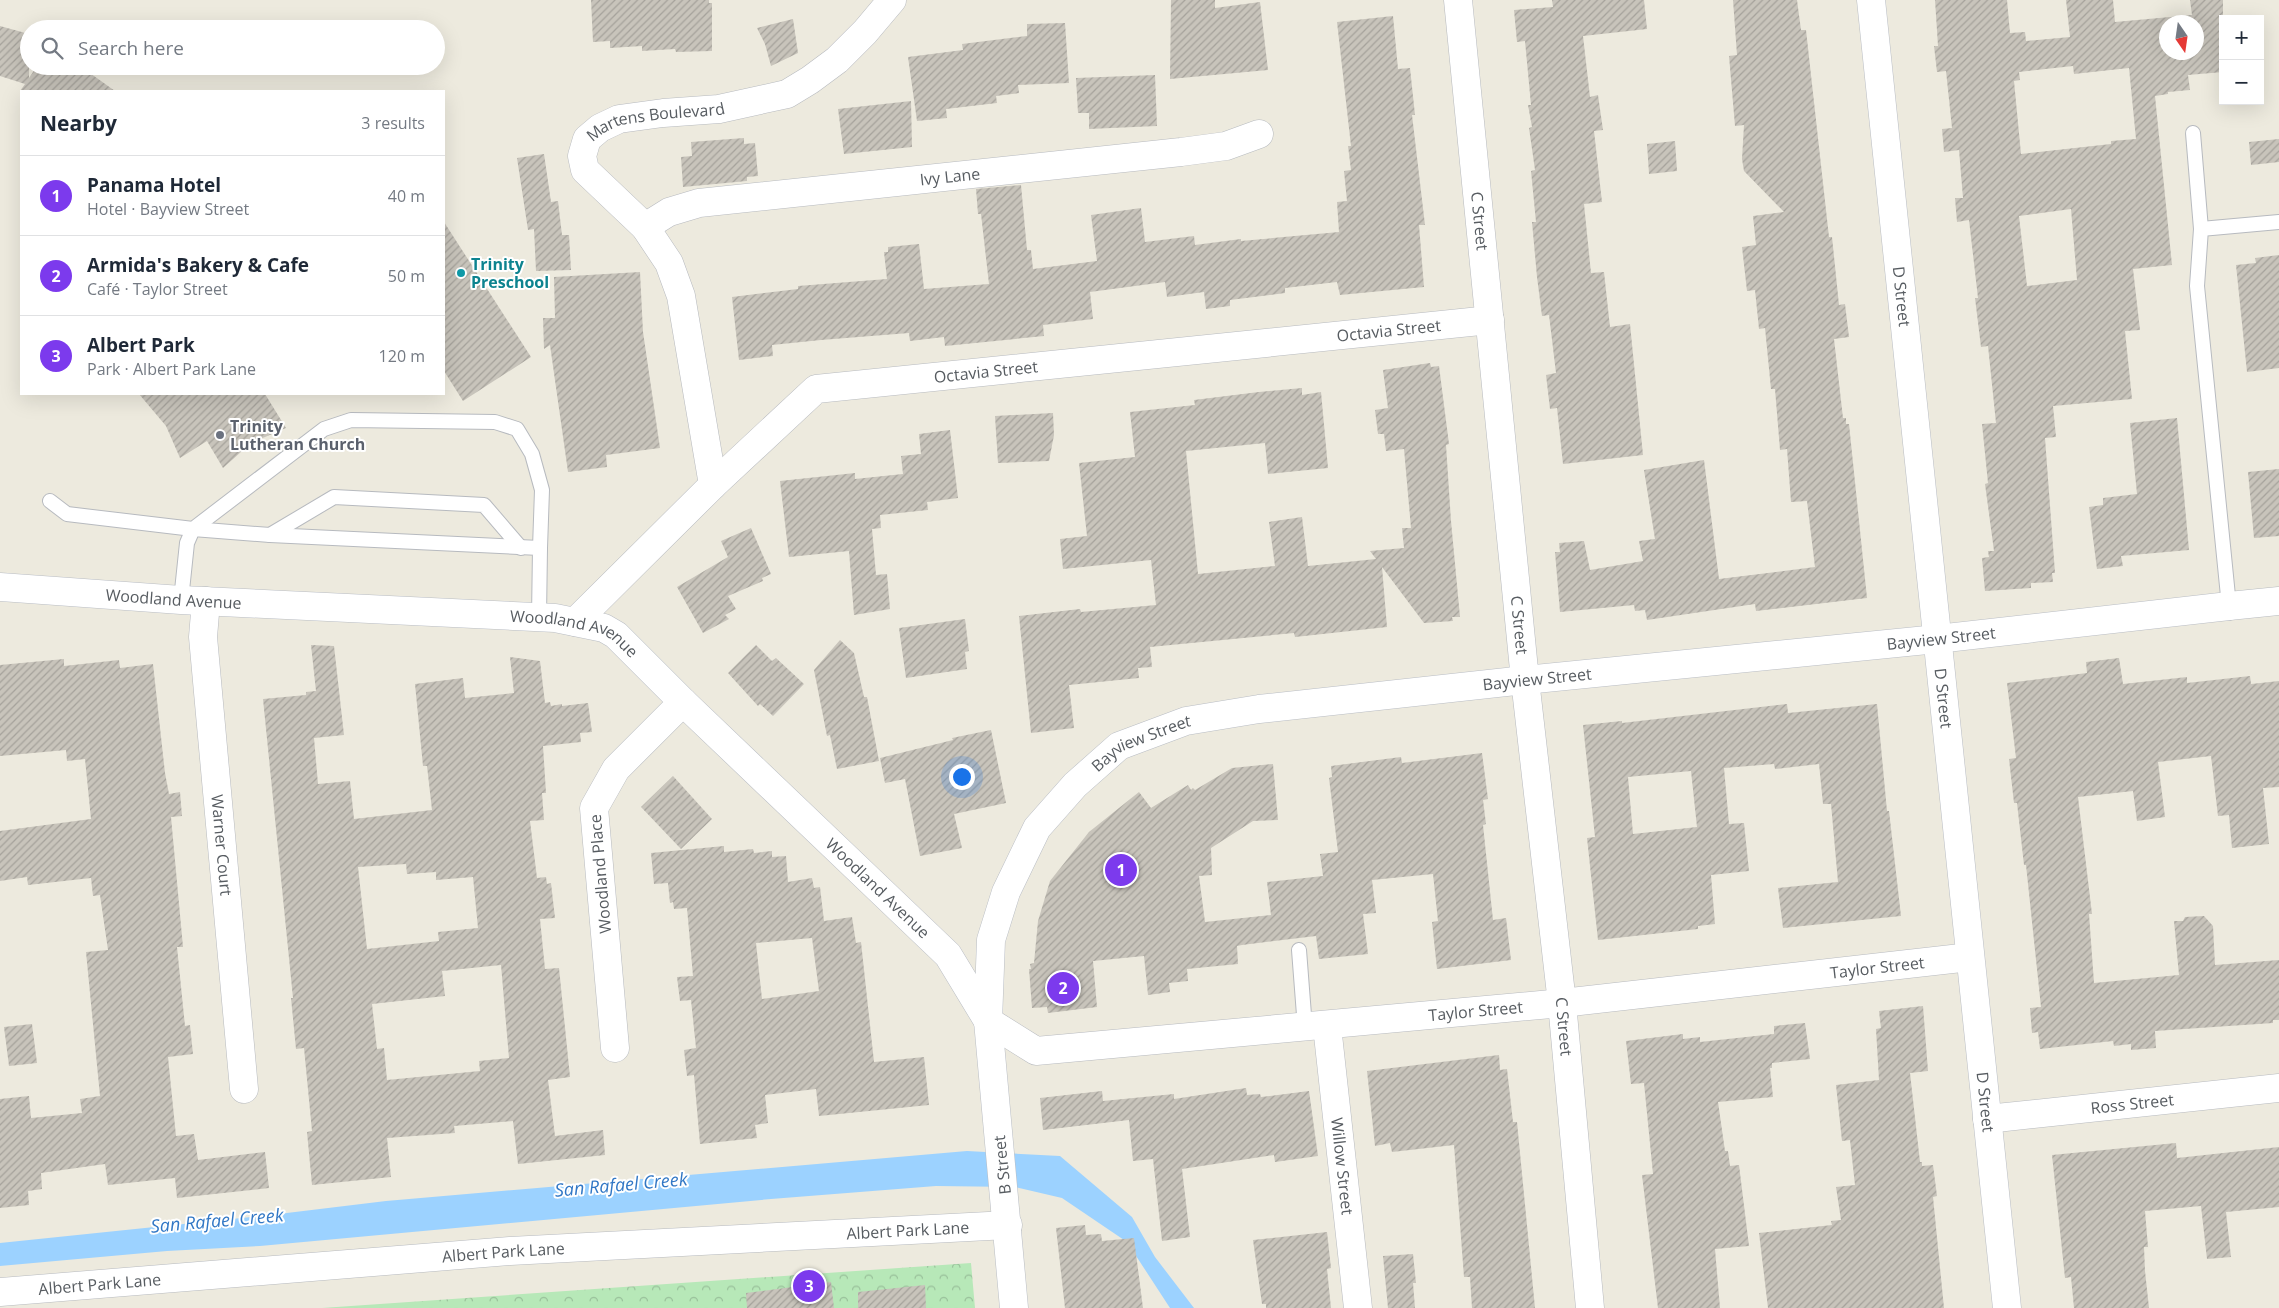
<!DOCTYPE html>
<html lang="en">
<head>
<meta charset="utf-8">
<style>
  :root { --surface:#fff; --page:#f6f6f7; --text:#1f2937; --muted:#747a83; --line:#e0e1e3; --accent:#7c3aed }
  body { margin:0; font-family:"Open Sans",sans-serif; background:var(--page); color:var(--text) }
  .controls { position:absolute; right:15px; top:15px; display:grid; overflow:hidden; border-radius:0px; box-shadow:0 5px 20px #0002 }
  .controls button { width:45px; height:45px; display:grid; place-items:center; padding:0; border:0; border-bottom:1px solid var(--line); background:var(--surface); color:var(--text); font:25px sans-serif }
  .compass { position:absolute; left:2159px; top:15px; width:45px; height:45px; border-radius:50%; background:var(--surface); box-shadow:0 5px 20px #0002; rotate:167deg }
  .you { position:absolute; left:961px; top:776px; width:18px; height:18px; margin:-12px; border:4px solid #fff; border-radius:50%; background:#1a73e8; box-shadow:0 0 0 8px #1a73e833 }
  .badge { display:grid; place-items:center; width:32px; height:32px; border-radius:50%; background:var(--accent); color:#fff; font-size:16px; font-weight:700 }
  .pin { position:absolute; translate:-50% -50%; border:2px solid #fff; box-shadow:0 1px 5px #0006 }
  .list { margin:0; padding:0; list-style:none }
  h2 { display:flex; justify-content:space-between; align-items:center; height:65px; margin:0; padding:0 20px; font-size:21px }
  h2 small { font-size:16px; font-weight:400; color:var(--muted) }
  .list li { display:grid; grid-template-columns:32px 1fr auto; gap:15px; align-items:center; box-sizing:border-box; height:80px; padding:0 20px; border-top:1px solid var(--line) }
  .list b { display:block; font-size:19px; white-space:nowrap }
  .list p { margin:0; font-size:16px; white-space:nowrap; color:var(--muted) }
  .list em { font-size:16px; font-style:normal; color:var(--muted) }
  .icon { flex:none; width:28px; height:28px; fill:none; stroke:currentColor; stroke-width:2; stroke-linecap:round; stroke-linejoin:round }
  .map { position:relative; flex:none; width:2279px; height:1308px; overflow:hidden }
  .search { position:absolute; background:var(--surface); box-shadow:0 5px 20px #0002; left:20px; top:20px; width:425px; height:55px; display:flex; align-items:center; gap:12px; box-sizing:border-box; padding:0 18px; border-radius:28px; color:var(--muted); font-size:19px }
  .panel { position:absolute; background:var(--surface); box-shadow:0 5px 20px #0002; left:20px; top:90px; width:425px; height:305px; border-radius:0px }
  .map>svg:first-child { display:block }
  .forest { fill:url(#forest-crowns) }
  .water { fill:#9cd2ff }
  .building { fill:url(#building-hatch); fill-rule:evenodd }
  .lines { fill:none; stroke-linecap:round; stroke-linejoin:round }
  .lane-casing { stroke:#b7babf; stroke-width:16 }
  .street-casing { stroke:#b7babf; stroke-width:29 }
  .secondary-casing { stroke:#b9bdc4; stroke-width:29 }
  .lane { stroke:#fff; stroke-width:14 }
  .street { stroke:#fff; stroke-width:28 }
  .secondary { stroke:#fff; stroke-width:28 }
  .culture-dot { fill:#0f9aa8; stroke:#fff; stroke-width:2 }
  .worship-dot { fill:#6b7280; stroke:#fff; stroke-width:2 }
  .labels { text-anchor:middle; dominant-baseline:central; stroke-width:4; stroke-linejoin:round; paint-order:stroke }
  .street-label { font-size:16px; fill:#575c61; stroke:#fff }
  .culture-label { font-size:16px; font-weight:bold; fill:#0d838f; stroke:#fff; text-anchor:start }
  .worship-label { font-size:16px; font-weight:bold; fill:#5b616d; stroke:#fff; text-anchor:start }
  .water-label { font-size:18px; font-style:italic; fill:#3177c5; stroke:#fff }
</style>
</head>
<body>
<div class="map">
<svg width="2279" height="1308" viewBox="0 0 2279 1308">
  <defs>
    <pattern id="forest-crowns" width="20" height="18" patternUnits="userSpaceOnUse" patternTransform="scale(1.25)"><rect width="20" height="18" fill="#b7e8b8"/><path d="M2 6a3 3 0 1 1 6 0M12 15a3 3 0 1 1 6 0" fill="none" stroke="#98bf99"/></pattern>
    <pattern id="building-hatch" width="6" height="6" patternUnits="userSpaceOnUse" patternTransform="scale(1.25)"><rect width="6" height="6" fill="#c8c4bb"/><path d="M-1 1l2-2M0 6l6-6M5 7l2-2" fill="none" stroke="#a5a29b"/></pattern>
  </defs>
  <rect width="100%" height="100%" fill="#edeade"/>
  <!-- forest -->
  <path class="forest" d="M971,1263L975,1308H322Z"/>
  <!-- water -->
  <path class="water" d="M967,1151L1060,1156L1132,1217L1155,1257L1194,1308H1170L1127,1242L1062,1198L1015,1187L936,1186L771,1199L260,1246L167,1251L0,1266V1243L262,1216L386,1201Z"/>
  <!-- building -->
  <g class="building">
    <path d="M591,0H709V3H712V51L676,52L675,49L642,51V46L610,48V41L593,42Z"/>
    <path d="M1171,0H1215V8L1260,2L1268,70L1170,79Z"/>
    <path d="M1552,0H1644L1647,29L1583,36L1590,97L1598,95L1603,130L1594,131L1602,202L1584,204L1591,273L1604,272L1610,327L1630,324L1643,455L1563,464L1557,408L1550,409L1546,375L1556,373L1549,315L1542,316L1537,277L1532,222H1536L1531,171L1535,170L1529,128L1532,127L1528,105H1531L1525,41L1517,42L1514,10L1553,7Z"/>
    <path d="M1733,0H1797L1801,30H1806L1829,237H1832L1839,305L1845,304L1849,337L1834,339L1843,418H1846V424H1849L1867,598L1756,611L1755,604L1647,620L1645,610L1635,611L1634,605L1560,612L1555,552H1560L1559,543L1584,541L1590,570L1643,561L1639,541L1655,539L1644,470L1704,460L1719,579L1815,567L1807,501L1791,502L1787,449L1780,450L1775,389H1771L1765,328L1759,329L1755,290L1747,291L1742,247L1756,245L1753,216L1784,212L1744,171L1742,159L1744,125L1735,126L1729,56L1737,55Z"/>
    <path d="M1935,0H2007L2010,33L2025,32L2026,41L2070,37L2066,0H2113L2115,22L2192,15L2190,0H2223V72L2188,75L2190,90L2168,92V94L2155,96L2172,265L2133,269L2140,330L2125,331L2132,399L2053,406L2056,437L2045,438L2055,573H2052L2053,582L2031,583V588L1985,591L1982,558L1989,557L1988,551H1994L1985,484L1988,483L1982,424L1996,423L1988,346L1981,347L1975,298H1978L1969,220L1957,222L1955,198H1963L1959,150L1944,152L1942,129L1952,128L1946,71L1937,72L1934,46H1938ZM2166,22H2196V52H2166ZM2073,66L2074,74L2129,68L2136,139L2111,141V144L2021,154L2014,81L2020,80L2019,72ZM2071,209L2077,280L2027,286L2019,216Z"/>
    <path d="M1393,16L1398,69L1410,68L1415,115H1412L1425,225H1419L1424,287L1340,295L1337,282L1285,288V293L1230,300V306L1206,309L1204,292L1167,297L1165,282L1090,292L1093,319L1043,325L1044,336L945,346L944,337L910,341L909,333L821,340L772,345L773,356L739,360L732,297L798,289V286L887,279L884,252H888V247L919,244L924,289L989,284L981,214H978L976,189L1021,185L1027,250H1031L1033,269L1097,261L1091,215L1141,208L1145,242L1194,236L1195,245L1241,239V241L1339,232L1337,202L1347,201L1344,171L1351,170L1348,146H1351L1337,22Z"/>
    <path d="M793,19L798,53L771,66L765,44L757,28Z"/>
    <path d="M1065,23L1069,83L1018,85L1019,93L996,96L997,103L946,109L947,118L917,121L908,57L963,50L962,44L1027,36V24Z"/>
    <path d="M0,26L29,34V78L37,66H80L115,91H20L25,84L0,76Z"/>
    <path d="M1155,75L1157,126L1089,129V113H1078L1076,78Z"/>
    <path d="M911,101L912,147L844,154L838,109Z"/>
    <path d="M744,138V144L755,143L758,176L747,177V181L683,187L681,157L692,156L691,142Z"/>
    <path d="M2279,139V162L2251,165L2249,142Z"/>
    <path d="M1675,141L1677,171L1649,174L1647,144Z"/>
    <path d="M544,154L551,202L558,201L562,235H569L571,270L536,271L534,229L528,230L517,158Z"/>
    <path d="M444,222L531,357L463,401L444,371Z"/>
    <path d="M2279,255V368L2247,372L2236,265L2256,263L2255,258Z"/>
    <path d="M640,272L643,332L660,448L606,455L607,467L568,472L550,345L544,349L543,318H555L554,277Z"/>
    <path d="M1430,363L1431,367L1439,366L1449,444L1446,445L1451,521L1460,617H1452L1453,621L1424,623L1382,567L1387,627L1295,637L1294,633L1150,647L1152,667L1138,668L1139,678L1069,685L1074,728L1031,733L1019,616L1080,609L1081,612L1156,605L1151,560L1063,569L1060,539L1087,536L1079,463L1135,457L1130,412L1195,405L1194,400L1259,392L1302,388V395L1321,392L1328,468L1268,474L1265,443L1186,451L1198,574L1275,566L1269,522L1302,517L1308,566L1376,559L1370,551L1404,548L1402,528H1411L1404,449L1386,451L1384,434H1378L1375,410L1388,408L1383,370Z"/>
    <path d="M139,394H265L286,428L251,443L223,468L207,441L180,458L166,426Z"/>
    <path d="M1053,413L1054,435L1049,461L998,463L995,416Z"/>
    <path d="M2177,418L2189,550L2121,556L2123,566L2097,569L2089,507L2103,505V498L2137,494L2130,423Z"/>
    <path d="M950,430L958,498L927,502L928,510L880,515L881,528L872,529L876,575L887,574L890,609L854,615L849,551L789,557L780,481L855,473V479L903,474L901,456L921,454L919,434Z"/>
    <path d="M2279,469V536L2254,538L2248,472Z"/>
    <path d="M751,528L771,574L762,578L763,581L728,596L736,609L725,615L729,619L703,633L677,587L728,557L721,541Z"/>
    <path d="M965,619L969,651L965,652L967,669L906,678L899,628Z"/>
    <path d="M840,640L854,653L864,697H867L879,761L837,769L830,735L827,736L814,670Z"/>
    <path d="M311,645L334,646L344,735L314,738L318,784L350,781L354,819L432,810L427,766H423L415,684L463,678L465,698L514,693L510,657L540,661L545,703L550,702L551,706L562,704V706L588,703L592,732L580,733L581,742L543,746L546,793H542L544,820L530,821L537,878L546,877L547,884L551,883L555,918L540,919L545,969L559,968L570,1077L548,1080L555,1136L603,1130L605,1155L518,1164L513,1121L454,1126L455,1133L387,1138L391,1177L312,1185L307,1132L312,1131L304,1048L296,1049L291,998H293L263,699L306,695V692L316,691ZM406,864L407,874L436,872V880L473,877L478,928L438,932L439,941L367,949L358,867ZM501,965L509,1058L479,1061L480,1071L387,1080L384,1048L377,1049L372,1004L445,996L442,971Z"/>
    <path d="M756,645L772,661L776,658L804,684L773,716L760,704L758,706L728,673Z"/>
    <path d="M2119,658L2123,684L2187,677V683L2250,676L2251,684L2279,681V787L2263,788L2269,844L2232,848L2229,815L2218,816L2211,756L2158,762L2165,817L2137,821L2133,791L2078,797L2092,914H2089L2094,983L2179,975L2174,921H2183L2185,917L2204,916L2213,926L2215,965L2279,960V1020H2273V1023L2155,1031L2156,1048L2131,1050V1044L2114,1046L2113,1041L2040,1049L2038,1032L2032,1033L2030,1008L2041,1007L2026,865H2024L2017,803H2014L2009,759L2016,758L2007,683L2087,673L2086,662Z"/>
    <path d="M64,659V666L119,660L120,668L153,664L165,773L169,794L180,792L182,816L171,817L183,947H177L185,1026L190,1025L193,1054L168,1057L176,1136L194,1134L198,1160L265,1152L269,1188L177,1198L175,1178L108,1185L105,1164L41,1173L42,1189L28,1191L29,1205L0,1208V1099L29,1096L31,1118L82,1113L80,1099L100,1096L86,952L108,950L100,895L93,896L91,878L28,885L27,877L0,881V831L91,819L85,759L67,761L66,750L0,756V665Z"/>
    <path d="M1787,704L1788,713L1877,704L1887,811H1889L1901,916L1783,928L1778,888L1838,882L1831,804H1823L1819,764L1775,769L1774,764L1724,768L1729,824L1744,823L1749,871L1711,875L1715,924L1698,926V929L1598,940L1587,838L1595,837L1583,725L1622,721V723ZM1691,771L1697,827L1633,834L1628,777Z"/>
    <path d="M991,730L1006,803L954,814L962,848L920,856L905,779L885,783L880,758L953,740L952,738Z"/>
    <path d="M1482,753L1488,799L1483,800L1486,824L1483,825L1493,920L1506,918L1511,960L1437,969L1432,922L1438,921L1433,874L1372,880L1376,913L1363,914L1368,954L1319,959L1316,936L1242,945L1237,946L1238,964L1187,969L1188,981L1169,983L1170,992L1148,995L1144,956L1093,961L1097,1007L1048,1013L1047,1007L1032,1008L1029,969H1031L1030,964L1034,963L1038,921L1050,881L1089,832L1139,792L1151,808L1188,785L1191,790L1193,788L1195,790L1232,768L1273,764L1278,820L1253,821L1211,848L1212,875L1199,876L1205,922L1271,915L1267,882L1323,876L1320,854L1338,852L1329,778L1332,777L1331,766L1401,757L1402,763Z"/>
    <path d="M673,776L712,819L681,849L641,807Z"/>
    <path d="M724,846V852L753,849L754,853L772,851V857L786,856L788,882L812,878L814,888L820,887L824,921L852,917L856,943L861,942L874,1062L924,1057L929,1105L819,1116L816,1089L765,1095L768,1123L755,1125L757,1138L700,1144L694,1075L687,1076L684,1050L696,1048L691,1000L680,1001L677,977L693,976L687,908L674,909L673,902L670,903L668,883L654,884L651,853ZM812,938L819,991L762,999L756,943Z"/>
    <path d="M1923,1006L1928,1071L1910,1073L1920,1162H1922V1166L1933,1165L1937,1196L1933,1197L1944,1308H1768L1759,1233L1832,1225L1831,1221L1841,1220L1836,1187L1855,1185L1850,1140L1842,1141L1836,1085L1879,1080L1876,1029L1881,1028L1879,1011Z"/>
    <path d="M1805,1023L1810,1059L1772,1063V1068H1770L1773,1097L1718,1102L1725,1151H1728L1730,1166L1739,1165L1749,1246L1715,1249L1720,1308H1658L1642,1175L1653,1174L1644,1083L1631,1084L1626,1041L1683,1034V1039L1700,1037V1042L1774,1034V1026Z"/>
    <path d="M32,1024L37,1063L9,1066L4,1027Z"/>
    <path d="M1499,1055L1500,1070L1507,1069L1513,1122H1517L1535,1308H1472L1470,1277H1464L1454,1145L1392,1152L1390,1143L1375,1146L1367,1071Z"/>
    <path d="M1246,1088L1247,1095L1260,1094L1261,1097L1309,1091L1318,1156L1275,1162L1274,1155L1182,1169L1190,1237L1162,1241L1153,1159L1133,1161L1129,1120L1043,1130L1040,1098L1102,1091L1103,1101L1174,1094V1099Z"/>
    <path d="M2176,1143L2177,1158L2279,1147V1207L2226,1212L2231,1257L2207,1259L2201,1206L2145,1211L2148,1247H2144L2145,1271L2149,1308H2074L2071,1277L2065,1278L2052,1155Z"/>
    <path d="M1085,1225L1086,1235L1101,1234L1102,1241L1134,1238L1143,1308H1065L1056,1228Z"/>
    <path d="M1327,1232L1331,1268L1327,1269L1331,1308H1266V1304H1262L1253,1240Z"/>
    <path d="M1413,1254L1416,1283H1413L1415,1308H1388L1383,1256Z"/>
    <path d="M831,1282L834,1308H747L746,1293Z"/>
    <path d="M925,1285L926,1308H858V1292Z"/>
  </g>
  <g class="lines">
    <!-- lane casing -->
    <g class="lane-casing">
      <g id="lane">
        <path d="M2193,133L2201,229"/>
        <path d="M50,501L67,514L193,529L324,429L351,420L495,422L517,429L532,454L542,490L540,548"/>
        <path d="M270,535L334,497L484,505L521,548"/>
        <path d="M181,600L187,543L193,529L270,535L540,548L539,617"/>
        <path d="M2229,606L2197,286L2201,229L2279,222"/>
        <path d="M1299,950L1305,1028"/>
      </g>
    </g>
    <!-- street casing -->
    <g class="street-casing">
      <g id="street">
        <path id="s1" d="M1458,0L1525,680L1562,1003L1590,1308"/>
        <path id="s2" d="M645,227L669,212L699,203L1181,152L1226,146L1259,134"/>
        <path id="s3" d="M713,485L681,296L669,263L645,227L585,170L582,156L587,139L600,128L619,119L663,113L719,109L787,94L810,80L837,60L865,32L892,0"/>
        <path id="s4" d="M206,601L203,637L244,1089"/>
        <path d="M2229,606L2279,601"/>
        <path id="s5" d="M575,622L713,485L816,389L1490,320"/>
        <path id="s6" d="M988,1021L1036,1051L1562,1003L1970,957"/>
        <path id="s7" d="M1327,1026L1358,1308"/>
        <path d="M615,1048L594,808L616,769L683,702"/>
        <path id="s8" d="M1987,1119L2279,1088"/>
        <path id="s9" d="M0,1292L510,1251L1008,1225"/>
      </g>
    </g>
    <!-- secondary casing -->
    <g class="secondary-casing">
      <g id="secondary">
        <path id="s10" d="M1871,0L2007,1308"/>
        <path id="s11" d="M0,587L181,600L555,618L604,628L616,635L683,702L948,955L988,1021"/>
        <path id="s12" d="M1014,1308L988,1021L991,940L1006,892L1037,828L1075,785L1119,746L1186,721L1259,709L1525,680L1937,639L2229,606"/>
      </g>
    </g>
    <!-- lane -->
    <use href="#lane" class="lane"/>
    <!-- street -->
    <use href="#street" class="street"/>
    <!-- secondary -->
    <use href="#secondary" class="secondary"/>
  </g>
  <!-- markers -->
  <circle class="culture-dot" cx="461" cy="273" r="5"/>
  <circle class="worship-dot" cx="220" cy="435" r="5"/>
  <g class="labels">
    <!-- street labels -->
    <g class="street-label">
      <text stroke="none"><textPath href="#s3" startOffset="458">Martens Boulevard</textPath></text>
      <text stroke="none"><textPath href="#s2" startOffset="312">Ivy Lane</textPath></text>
      <text stroke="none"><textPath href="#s1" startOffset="222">C Street</textPath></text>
      <text stroke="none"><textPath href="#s10" startOffset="298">D Street</textPath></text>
      <text stroke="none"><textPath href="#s5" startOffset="911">Octavia Street</textPath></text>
      <text stroke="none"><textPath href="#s5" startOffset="506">Octavia Street</textPath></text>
      <text stroke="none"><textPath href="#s11" startOffset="174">Woodland Avenue</textPath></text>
      <text stroke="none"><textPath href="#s1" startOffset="628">C Street</textPath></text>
      <text stroke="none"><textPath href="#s11" startOffset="579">Woodland Avenue</textPath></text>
      <text stroke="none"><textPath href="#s12" startOffset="1438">Bayview Street</textPath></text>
      <text stroke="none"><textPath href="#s12" startOffset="1032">Bayview Street</textPath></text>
      <text stroke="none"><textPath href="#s10" startOffset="702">D Street</textPath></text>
      <text stroke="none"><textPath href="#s12" startOffset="628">Bayview Street</textPath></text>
      <text stroke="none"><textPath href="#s4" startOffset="245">Warner Court</textPath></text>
      <text transform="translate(600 874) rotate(-95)">Woodland Place</text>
      <text stroke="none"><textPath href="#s11" startOffset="984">Woodland Avenue</textPath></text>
      <text stroke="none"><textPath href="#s6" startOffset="902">Taylor Street</textPath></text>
      <text stroke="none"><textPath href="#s6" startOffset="498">Taylor Street</textPath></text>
      <text stroke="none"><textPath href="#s1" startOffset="1032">C Street</textPath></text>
      <text stroke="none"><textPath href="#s10" startOffset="1108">D Street</textPath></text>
      <text stroke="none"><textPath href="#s8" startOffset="146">Ross Street</textPath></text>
      <text transform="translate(1002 1165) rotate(-96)">B Street</text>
      <text stroke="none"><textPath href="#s7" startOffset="141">Willow Street</textPath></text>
      <text stroke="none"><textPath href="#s9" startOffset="910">Albert Park Lane</textPath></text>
      <text stroke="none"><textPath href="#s9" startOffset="505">Albert Park Lane</textPath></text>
      <text stroke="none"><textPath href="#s9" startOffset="100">Albert Park Lane</textPath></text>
    </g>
    <!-- culture labels -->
    <g class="culture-label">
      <text x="471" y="264">Trinity<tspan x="471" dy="18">Preschool</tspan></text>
    </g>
    <!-- worship labels -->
    <g class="worship-label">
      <text x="230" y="426">Trinity<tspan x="230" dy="18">Lutheran Church</tspan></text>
    </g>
    <!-- water labels -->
    <g class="water-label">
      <text transform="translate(621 1184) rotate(-5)">San Rafael Creek</text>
      <text transform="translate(217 1220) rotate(-5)">San Rafael Creek</text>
    </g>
  </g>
</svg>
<div class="controls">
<button>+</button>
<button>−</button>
</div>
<svg class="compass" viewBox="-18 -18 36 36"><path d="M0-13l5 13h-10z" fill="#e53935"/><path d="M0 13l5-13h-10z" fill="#747a83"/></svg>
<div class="you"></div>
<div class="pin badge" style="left:1121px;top:870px">1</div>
<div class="pin badge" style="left:1063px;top:988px">2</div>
<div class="pin badge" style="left:809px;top:1286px">3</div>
<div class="search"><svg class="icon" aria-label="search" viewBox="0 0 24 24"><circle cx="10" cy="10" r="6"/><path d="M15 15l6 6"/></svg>Search here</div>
<section class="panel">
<h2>Nearby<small>3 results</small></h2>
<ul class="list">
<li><span class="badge">1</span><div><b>Panama Hotel</b><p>Hotel · Bayview Street</p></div><em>40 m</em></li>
<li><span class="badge">2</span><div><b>Armida's Bakery &amp; Cafe</b><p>Café · Taylor Street</p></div><em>50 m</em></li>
<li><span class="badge">3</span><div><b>Albert Park</b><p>Park · Albert Park Lane</p></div><em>120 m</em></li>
</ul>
</section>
</div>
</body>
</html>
